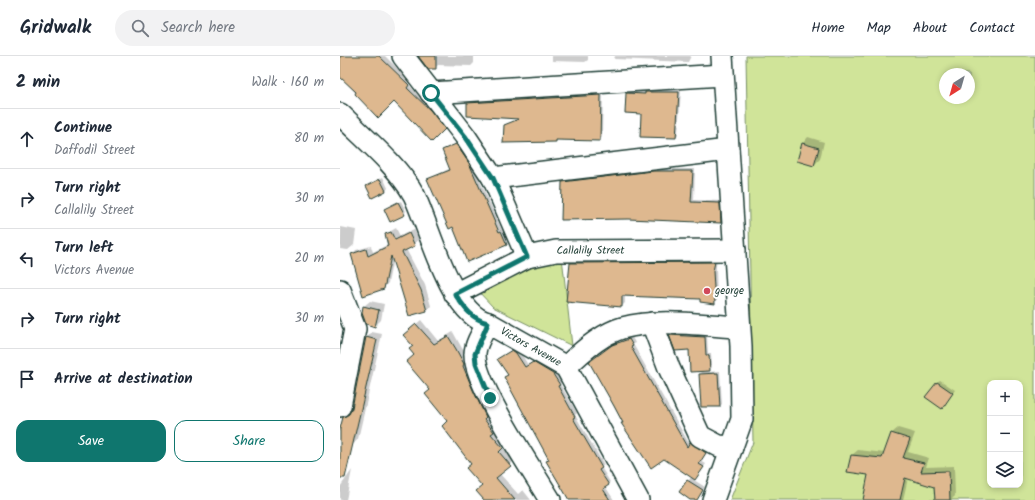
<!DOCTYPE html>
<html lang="en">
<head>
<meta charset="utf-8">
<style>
  :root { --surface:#fff; --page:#f2f2f3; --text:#1f2937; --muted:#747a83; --line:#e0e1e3; --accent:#0f766e }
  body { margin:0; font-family:Kalam,sans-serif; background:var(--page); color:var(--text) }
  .controls { position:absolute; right:12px; bottom:12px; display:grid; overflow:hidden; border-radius:8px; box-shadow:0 2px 6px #0003 }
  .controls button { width:36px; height:36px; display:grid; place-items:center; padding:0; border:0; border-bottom:1px solid var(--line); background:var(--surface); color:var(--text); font:20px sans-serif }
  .compass { position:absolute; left:599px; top:12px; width:36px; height:36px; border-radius:50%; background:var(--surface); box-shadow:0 2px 6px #0003; rotate:217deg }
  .stop { position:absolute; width:12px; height:12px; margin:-9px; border:3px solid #0f766e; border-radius:50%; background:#fff }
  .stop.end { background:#0f766e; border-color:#fff; box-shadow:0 1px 4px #0008 }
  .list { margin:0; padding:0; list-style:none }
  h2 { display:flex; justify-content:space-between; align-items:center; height:52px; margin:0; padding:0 16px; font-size:17px }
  h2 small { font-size:13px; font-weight:400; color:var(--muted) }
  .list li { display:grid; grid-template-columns:26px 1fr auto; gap:12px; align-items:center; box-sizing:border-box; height:60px; padding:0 16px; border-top:1px solid var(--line) }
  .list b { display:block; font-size:15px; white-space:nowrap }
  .list p { margin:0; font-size:13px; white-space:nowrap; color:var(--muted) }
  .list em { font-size:13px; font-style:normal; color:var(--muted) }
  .actions { display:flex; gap:8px; padding:12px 16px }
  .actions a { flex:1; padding:9px 0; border:1px solid var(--accent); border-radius:12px; text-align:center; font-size:14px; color:var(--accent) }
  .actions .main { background:var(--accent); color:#fff }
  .icon { flex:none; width:22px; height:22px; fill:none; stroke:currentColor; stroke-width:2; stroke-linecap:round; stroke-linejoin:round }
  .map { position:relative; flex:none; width:695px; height:444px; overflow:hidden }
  header { display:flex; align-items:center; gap:24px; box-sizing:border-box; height:56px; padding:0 20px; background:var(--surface); border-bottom:1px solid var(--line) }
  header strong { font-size:19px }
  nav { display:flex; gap:22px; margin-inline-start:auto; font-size:14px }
  .search { width:280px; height:36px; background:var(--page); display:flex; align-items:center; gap:10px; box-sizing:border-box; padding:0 14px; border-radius:22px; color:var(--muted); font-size:15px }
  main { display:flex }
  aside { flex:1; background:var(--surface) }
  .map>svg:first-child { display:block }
  .green { fill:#d0e499; stroke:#789066; fill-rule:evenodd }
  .shadow { fill:#0003 }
  .building { fill:#deb88f; stroke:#1f3d34 }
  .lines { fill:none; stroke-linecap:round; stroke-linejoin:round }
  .minor-casing { stroke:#1f3d34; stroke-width:24 }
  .minor { stroke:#fff; stroke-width:21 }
  .route { stroke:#0f766e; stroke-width:5 }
  .poi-dot { fill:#d1495b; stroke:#fff; stroke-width:1.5 }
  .labels { text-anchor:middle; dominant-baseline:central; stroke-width:4; stroke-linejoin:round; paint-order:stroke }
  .street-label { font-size:11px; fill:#1f3d34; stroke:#fff }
  .poi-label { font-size:11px; fill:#1f3d34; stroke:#fff; text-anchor:start }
</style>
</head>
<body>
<header>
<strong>Gridwalk</strong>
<div class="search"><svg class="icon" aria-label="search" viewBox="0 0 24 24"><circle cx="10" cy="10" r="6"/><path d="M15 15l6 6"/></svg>Search here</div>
<nav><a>Home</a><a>Map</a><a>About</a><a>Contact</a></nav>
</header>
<main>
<aside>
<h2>2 min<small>Walk · 160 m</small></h2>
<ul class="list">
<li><svg class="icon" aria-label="ahead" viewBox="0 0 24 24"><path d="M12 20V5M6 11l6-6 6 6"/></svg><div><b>Continue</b><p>Daffodil Street</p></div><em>80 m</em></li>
<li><svg class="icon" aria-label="right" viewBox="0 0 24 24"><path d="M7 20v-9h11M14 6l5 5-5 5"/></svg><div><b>Turn right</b><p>Callalily Street</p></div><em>30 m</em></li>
<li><svg class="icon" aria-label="left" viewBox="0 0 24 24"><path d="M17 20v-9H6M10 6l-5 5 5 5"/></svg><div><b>Turn left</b><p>Victors Avenue</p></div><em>20 m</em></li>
<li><svg class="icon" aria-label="right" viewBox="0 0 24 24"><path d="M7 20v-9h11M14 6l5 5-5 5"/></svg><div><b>Turn right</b></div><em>30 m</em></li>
<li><svg class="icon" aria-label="arrive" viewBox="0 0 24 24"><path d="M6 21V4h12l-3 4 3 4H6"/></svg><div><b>Arrive at destination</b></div></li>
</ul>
<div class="actions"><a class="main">Save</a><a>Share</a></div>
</aside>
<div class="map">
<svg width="695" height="444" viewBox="0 0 695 444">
  <rect width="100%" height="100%" fill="#fff"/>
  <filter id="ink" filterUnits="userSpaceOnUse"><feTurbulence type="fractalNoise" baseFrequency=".025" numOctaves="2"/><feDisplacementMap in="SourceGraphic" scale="8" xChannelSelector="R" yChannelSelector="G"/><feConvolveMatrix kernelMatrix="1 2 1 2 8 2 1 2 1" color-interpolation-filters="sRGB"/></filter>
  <g filter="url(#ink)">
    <!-- green -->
    <g class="green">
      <path d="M406,0H695V444H390L413,386ZM605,18H629V42H605ZM650,327H680V429H650Z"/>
      <path d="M222,201L232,290L153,251L138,235L201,205Z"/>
    </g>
    <!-- shadow -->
    <g class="shadow">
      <path d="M2,0H45L71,26L68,28L93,53L106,70L92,85L54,45L38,61L0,20V2Z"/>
      <path d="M82,0H134V7L131,10L98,9L95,12Z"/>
      <path d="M212,0H248V4L245,6L212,5Z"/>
      <path d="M275,0H351L348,6L274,3Z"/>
      <path d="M341,34L338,78L336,81L302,57L287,38L290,35Z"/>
      <path d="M263,36L262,81L260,84L218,83L216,85L165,70L179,62L128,47L131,45Z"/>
      <path d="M468,81L484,86L480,103L474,109L458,105L463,87Z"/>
      <path d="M119,86L131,105L162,174L164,173L169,186L167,188L113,170L88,123L111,112L103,94Z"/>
      <path d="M316,113H355L354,144L382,145L383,163L380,166L223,126L226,124Z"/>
      <path d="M43,121L48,132L46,135L27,130Z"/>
      <path d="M61,145L66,155L64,158L45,153Z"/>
      <path d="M1,171L16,174L14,189L8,194L0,193Z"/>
      <path d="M56,172L60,180L74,173L79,184L66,193L85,229L91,250L86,255L53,203L48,227L43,232L12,199L16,194L31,190L33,196L49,188L46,178Z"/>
      <path d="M377,203L376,211L377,244L374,247L361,242L285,240V247L282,250L231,207L234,204Z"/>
      <path d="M30,245L44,248L41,264L35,270L24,250Z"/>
      <path d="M81,264L98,285L113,276L128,303L167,387L163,391L174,405L160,418L178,438L183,434L191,444H145L143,430L91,334L75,299L68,275Z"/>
      <path d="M32,276L42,278L18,383L0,404V380L4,362L11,355L27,281Z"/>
      <path d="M333,277L367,278L368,297H371L372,311L368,316L380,315L382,348L380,350L360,318L364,314L350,293L331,280Z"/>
      <path d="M292,281L295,287L293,288L350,389L353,384L368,394L361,405L366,408L354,424L365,431L356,444H352L340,436L352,420L290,381L250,306L276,287Z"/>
      <path d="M175,292L179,294L188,309L196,304L216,315L222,325L220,328L237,357L235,359L264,409L261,411L270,426L265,430L274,444H248L207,406L209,403L182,354L183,353L161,301Z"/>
      <path d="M600,324L615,334L604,349L597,326Z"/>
      <path d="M558,372L575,377L568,396L589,402L586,411L614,410L615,440L611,444H596L595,430L568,422L563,444H524L530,419L512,399L518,394L545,397L552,377Z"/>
      <path d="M12,414L6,444H0V431Z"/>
    </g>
    <!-- building -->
    <g class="building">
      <path d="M0,0H39L69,29L67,32L91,55L105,73L92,86L54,46L38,62L15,38L16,36L0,21Z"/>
      <path d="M78,0H96V13H88Z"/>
      <path d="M305,36H339L336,82L300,81L301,58L285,57L286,37L305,38Z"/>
      <path d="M261,39L260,85L216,84V86L163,87L164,69L179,63L127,60V47Z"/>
      <path d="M462,87L479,92L474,110L457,105Z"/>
      <path d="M116,88L129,107L159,176L161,175L167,189L127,206L113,171L109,173L87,123L110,114L102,94Z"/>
      <path d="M313,115H353L351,146L380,147L381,167L288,163L221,164L222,126Z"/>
      <path d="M40,123L46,135L32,142L26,130Z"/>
      <path d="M58,146L65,159L50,166L44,153Z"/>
      <path d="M51,176L55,184L69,177L75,190L62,196L81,234L87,255L69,260L51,200L44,233L23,240L11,198L26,193L28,200L48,190L45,178Z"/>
      <path d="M375,206L373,215L375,248L360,246V243L282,240V251L226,246L230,207Z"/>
      <path d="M23,250L39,254L35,271L26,268L22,257Z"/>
      <path d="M76,268L94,288L108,280L116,293L124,308L123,310L133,334L146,361L144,363L154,376L151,378L163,392L159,396L171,410L156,422L175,444H144L136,435L142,430L126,412L131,408L102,370L107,365L85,338L90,334L66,306L74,299L69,293L73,290L63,279Z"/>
      <path d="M329,279L365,281L366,299H369L370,315L350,316L349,294L335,295Z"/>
      <path d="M26,281L37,284L5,422H0V373L3,361L9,358L12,352Z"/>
      <path d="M289,283L293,290L291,291L347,391L350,386L366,397L359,408L364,411L355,424L324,403L311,412L281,367H283L274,350L249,306L272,289Z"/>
      <path d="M172,294L176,297L185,311L193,306L213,318L220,329L218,330L235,361L233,362L262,412L259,414L269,429L263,433L270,444H229L206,405L209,404L164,321L168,319L157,303Z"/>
      <path d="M378,317L380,351H361L359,318Z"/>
      <path d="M597,326L613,337L602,353L585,341Z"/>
      <path d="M551,377L570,383L563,402L584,407L581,416L609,415L610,444H595L594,431L565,422L560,444H523L528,419L507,416L511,399L542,402Z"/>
      <path d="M347,424L363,434L357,444H350L339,436Z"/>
    </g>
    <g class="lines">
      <!-- minor casing -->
      <g class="minor-casing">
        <g id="minor">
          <path d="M63,0L125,80L153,122L187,201"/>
          <path d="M91,37L383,19"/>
          <path id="s1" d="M0,58C24,82 58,110 74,139C90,172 110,258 148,267L226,311L298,444"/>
          <path d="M153,122L388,94"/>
          <path d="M0,234L15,273L0,350"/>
          <path id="s2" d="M115,238L187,201L216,195L395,194"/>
          <path d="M148,267C143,276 135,288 135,298C134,328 193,415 210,444"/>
          <path d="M312,267L329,312L360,380L379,390L392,391"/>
          <path d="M226,311C241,296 261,278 282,272C319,262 361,269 399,271"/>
          <path d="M373,444L402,363L401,290L382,0"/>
        </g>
      </g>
      <!-- minor -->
      <use href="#minor" class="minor"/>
    </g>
  </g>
  <g class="lines" filter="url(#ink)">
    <!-- route -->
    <path class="route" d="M91,37L125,80L153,122L187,201L115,238C124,251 131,263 148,267L135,298L136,307L150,342"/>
  </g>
  <!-- markers -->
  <circle class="poi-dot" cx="367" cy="235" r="4"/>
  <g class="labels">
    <!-- street labels -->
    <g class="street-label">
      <text stroke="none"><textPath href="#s2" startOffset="145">Callalily Street</textPath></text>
      <text stroke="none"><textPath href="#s1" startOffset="311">Victors Avenue</textPath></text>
    </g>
    <!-- poi labels -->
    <g class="poi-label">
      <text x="375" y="235">george</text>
    </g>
  </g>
</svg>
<div class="controls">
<button>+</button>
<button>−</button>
<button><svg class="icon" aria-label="layers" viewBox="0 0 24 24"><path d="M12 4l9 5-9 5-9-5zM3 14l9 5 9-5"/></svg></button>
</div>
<svg class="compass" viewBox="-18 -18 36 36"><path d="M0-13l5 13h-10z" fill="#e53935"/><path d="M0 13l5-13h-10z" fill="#747a83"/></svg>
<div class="stop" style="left:91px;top:37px"></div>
<div class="stop end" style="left:150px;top:342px"></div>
</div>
</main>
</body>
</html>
